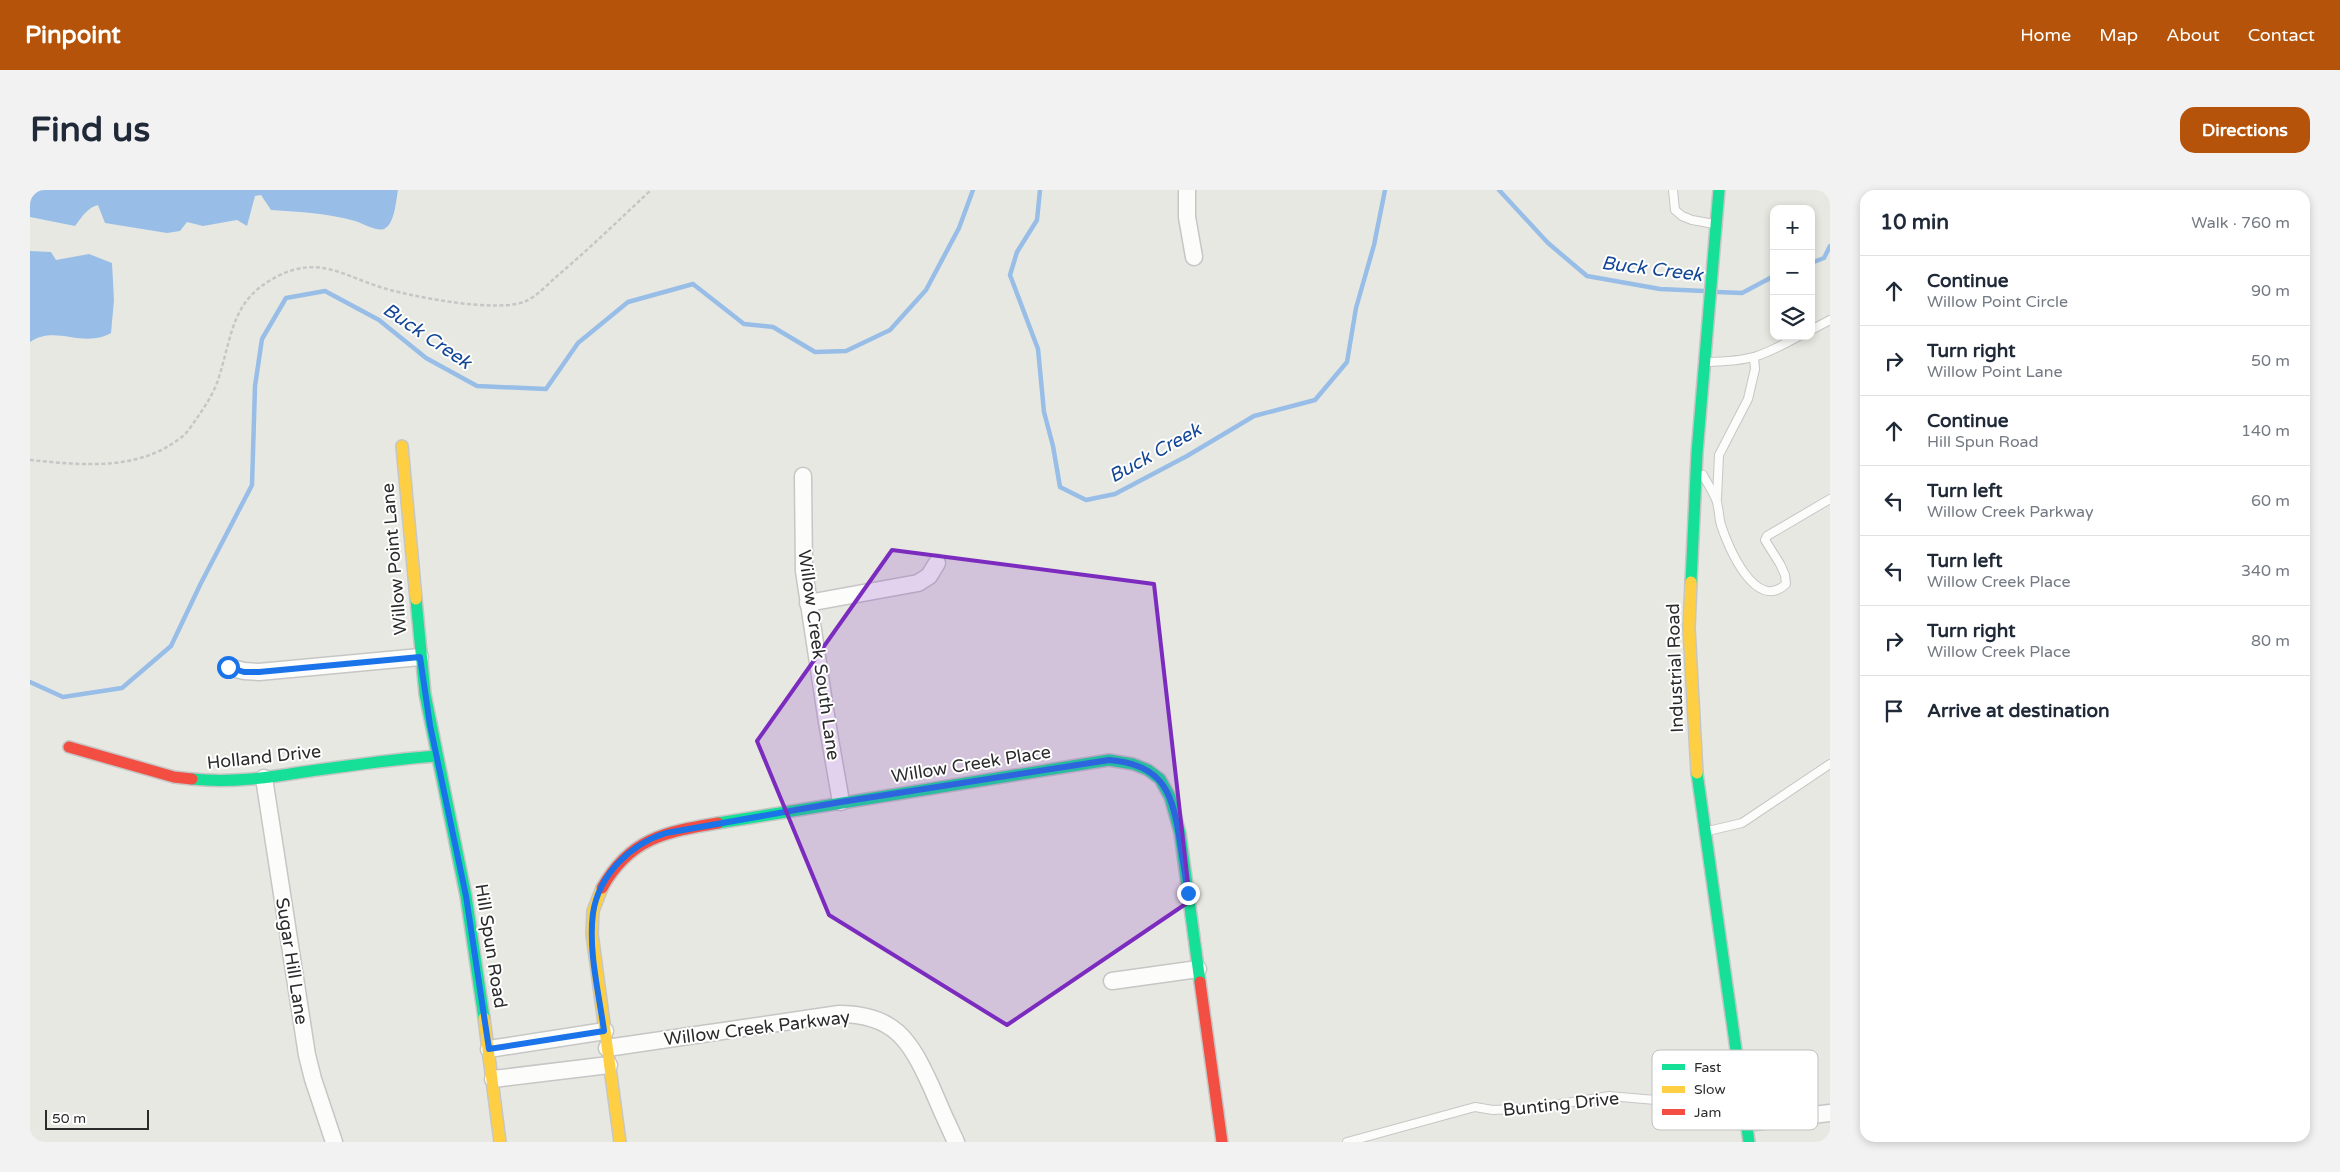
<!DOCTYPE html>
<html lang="en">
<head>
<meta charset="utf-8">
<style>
  :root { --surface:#fff; --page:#f2f2f3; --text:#1f2937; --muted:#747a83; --line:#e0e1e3; --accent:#b45309 }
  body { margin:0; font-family:"Varela Round",sans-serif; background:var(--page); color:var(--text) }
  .controls { position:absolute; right:15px; top:15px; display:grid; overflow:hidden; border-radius:10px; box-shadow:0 2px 8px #0003 }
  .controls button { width:45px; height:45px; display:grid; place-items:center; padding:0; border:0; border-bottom:1px solid var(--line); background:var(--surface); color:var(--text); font:25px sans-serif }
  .scale { position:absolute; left:15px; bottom:12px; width:104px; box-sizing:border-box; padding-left:5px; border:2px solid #2b2b2b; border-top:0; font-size:14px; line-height:18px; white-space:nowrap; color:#2b2b2b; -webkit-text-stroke:4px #fff; paint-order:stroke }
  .stop { position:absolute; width:15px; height:15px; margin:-11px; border:4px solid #1a73e8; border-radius:50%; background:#fff }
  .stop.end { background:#1a73e8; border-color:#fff; box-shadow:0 1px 5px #0008 }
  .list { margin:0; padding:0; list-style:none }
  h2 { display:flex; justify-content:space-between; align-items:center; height:65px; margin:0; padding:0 20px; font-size:21px }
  h2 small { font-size:16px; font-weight:400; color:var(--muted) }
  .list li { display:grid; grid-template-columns:32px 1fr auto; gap:15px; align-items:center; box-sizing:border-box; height:70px; padding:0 20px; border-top:1px solid var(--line) }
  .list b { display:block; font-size:19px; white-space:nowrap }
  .list p { margin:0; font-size:16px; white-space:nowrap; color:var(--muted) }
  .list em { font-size:16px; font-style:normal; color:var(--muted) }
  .icon { flex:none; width:28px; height:28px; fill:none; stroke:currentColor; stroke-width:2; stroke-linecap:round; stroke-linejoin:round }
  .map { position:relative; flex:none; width:1800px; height:952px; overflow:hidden; border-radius:15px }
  header { display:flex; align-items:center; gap:30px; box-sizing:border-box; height:70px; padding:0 25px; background:var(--accent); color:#fff }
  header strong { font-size:24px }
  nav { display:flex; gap:28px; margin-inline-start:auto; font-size:18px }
  .intro { display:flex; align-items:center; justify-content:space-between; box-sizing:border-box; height:120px; padding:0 30px }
  h1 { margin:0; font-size:35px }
  .button { padding:12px 22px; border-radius:15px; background:var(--accent); color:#fff; font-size:18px; font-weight:700 }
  main { display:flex; gap:30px; padding:0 30px }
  aside { flex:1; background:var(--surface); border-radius:15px; box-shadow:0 2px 8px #0003 }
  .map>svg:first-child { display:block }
  .water { fill:#98bee7 }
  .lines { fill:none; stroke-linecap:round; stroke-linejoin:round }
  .stream { stroke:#98bee7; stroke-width:4.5 }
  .lane-casing { stroke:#c6c6c6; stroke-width:10 }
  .street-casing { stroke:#c6c6c6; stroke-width:19 }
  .fast-casing { stroke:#c6c6c6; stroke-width:14 }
  .slow-casing { stroke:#c6c6c6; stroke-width:14 }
  .jam-casing { stroke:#c6c6c6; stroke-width:14 }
  .path { stroke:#c6c6c6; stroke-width:2.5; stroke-dasharray:4 2.5; stroke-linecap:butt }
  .lane { stroke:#fcfcfb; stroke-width:8 }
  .street { stroke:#fcfcfb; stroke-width:16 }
  .fast { stroke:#16e098; stroke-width:11 }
  .slow { stroke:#ffcf43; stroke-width:11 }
  .jam { stroke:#f24e42; stroke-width:11 }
  .route { stroke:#1a73e8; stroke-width:6 }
  .marked { fill:#7b2cbf; fill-opacity:0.2; stroke:#7b2cbf; stroke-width:4; stroke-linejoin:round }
  .labels { text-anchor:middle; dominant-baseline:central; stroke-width:4; stroke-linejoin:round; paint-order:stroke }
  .street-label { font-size:18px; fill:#2b2b2b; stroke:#fff }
  .water-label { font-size:19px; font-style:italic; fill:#134796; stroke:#fff }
  .key { fill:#fff; stroke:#bfbfbf; stroke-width:1 }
  .key-label { font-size:14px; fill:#2b2b2b }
</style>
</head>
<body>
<header>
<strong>Pinpoint</strong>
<nav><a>Home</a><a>Map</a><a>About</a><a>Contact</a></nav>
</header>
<div class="intro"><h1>Find us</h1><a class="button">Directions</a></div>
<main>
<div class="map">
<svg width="1800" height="952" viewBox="0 0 1800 952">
  <rect width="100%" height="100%" fill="#e8e8e2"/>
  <!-- water -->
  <g class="water">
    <path d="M0,0H368C366,10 365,34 354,39C347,42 332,33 325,31C296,23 271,22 241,20L231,5L225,6L217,36L207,30L173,36L157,32L150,41L137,43L75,33L68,15C58,17 51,28 45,36L0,27Z"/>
    <path d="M0,61L21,62L26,70L59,64L82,73L84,110L81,143C52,159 26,134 0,152Z"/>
  </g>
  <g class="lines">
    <!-- stream -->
    <g class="stream">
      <path d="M1010,0L1007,30L987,62L980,85L1008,159L1014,222L1023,256L1030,297L1056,310L1085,304L1157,266L1224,226L1285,210L1317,172L1326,118L1344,55L1355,0"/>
      <path d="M1469,0L1518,53L1557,86L1630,99L1674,101"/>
      <path d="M1781,73L1794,68L1800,56"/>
      <path d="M1687,102L1712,103L1744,86"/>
      <path d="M0,492L33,507L92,498L141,456L171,393L222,295L225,196L232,149L256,108L295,101L349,130L396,168L447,196L516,199L548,153L598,112L663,94L714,134L743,137L785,162L816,161L860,140L896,100L929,38L943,0"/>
    </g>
    <!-- lane casing -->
    <g class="lane-casing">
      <g id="lane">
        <path d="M1643,0L1645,20L1652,26L1662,30L1684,34"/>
        <path d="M1781,140L1800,130"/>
        <path d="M1677,172C1721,171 1731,167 1769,146"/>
        <path d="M1673,285C1677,293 1684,303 1687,312C1689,320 1689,328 1691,335C1698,357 1726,423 1756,394L1755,385L1750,374L1735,350L1737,346L1800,309"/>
        <path d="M1687,308L1689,265L1718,209L1725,179L1724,168"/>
        <path d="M1678,641L1712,633L1800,574"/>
        <path d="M1317,952L1445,917L1463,920L1507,918L1579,906L1672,914L1712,931"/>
      </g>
    </g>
    <!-- street casing -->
    <g class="street-casing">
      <g id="street">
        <path d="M1157,0V27L1164,67"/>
        <path d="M773,286L774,381L797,532L811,612"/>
        <path d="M778,413L888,393L899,386L907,373"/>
        <path d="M198,477L214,481L229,482L390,467"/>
        <path d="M234,588L277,865L283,889L304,952"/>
        <path d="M1082,791L1168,779"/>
        <path d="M577,858L809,824C864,824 880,850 901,896C909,915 917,933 926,952"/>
        <path d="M459,859L575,841"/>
        <path d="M463,889L579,875"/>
        <path d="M1716,933L1800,923"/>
      </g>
    </g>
    <!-- fast casing -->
    <g class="fast-casing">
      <g id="fast">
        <path d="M1661,392L1667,263L1689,0"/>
        <path d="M386,409L395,504L436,706L454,828"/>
        <path d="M1667,583L1719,952"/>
        <path d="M162,589C200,593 236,588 273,582C318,576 362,569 407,566"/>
        <path d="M688,633L1079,570L1103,574L1118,580L1130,589L1140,607L1150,643L1170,792"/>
      </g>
    </g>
    <!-- slow casing -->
    <g class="slow-casing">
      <g id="slow">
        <path d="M372,256L386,409"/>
        <path d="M1661,392L1659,438L1667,583"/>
        <path d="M572,698L563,721L562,744L590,952"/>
        <path d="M454,828L470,952"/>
      </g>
    </g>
    <!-- jam casing -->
    <g class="jam-casing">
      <g id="jam">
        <path d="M39,557L144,587L162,589"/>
        <path d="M572,698C600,648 635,642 688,633"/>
        <path d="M1170,792L1192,952"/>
      </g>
    </g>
    <!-- path -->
    <path class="path" d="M0,270C52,275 109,282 153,246C159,241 163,233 167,228C176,215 185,201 189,187C203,142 202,108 250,85C288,67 311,84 347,96C376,106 469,124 496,111C507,106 517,95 526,87C559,59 590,29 621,0"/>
    <!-- lane -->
    <use href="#lane" class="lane"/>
    <!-- street -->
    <use href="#street" class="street"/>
    <!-- fast -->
    <use href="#fast" class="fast"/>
    <!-- slow -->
    <use href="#slow" class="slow"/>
    <!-- jam -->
    <use href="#jam" class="jam"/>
  </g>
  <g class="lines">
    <!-- route -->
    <path class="route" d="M198,477L214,482H229L390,467L400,535L436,706L459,859L574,841C569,803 558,761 563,723C569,684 601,654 636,643L811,612L1079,570C1130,574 1142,599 1149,646C1152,665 1155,684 1158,703"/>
  </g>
  <!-- marked area -->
  <path class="marked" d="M862,360L1124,394L1160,711L977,835L799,725L727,551Z"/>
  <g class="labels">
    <!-- street labels -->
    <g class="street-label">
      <text transform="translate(364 369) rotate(-95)">Willow Point Lane</text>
      <text transform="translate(789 465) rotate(82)">Willow Creek South Lane</text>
      <text transform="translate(1645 478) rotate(-92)">Industrial Road</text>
      <text transform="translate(234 567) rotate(-6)">Holland Drive</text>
      <text transform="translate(941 574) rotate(-9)">Willow Creek Place</text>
      <text transform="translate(461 756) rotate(81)">Hill Spun Road</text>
      <text transform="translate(262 771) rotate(81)">Sugar Hill Lane</text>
      <text transform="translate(727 838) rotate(-7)">Willow Creek Parkway</text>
      <text transform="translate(1531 914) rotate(-6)">Bunting Drive</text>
    </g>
    <!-- water labels -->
    <g class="water-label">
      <text transform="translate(1622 79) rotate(7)">Buck Creek</text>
      <text transform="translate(397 146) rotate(34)">Buck Creek</text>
      <text transform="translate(1125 263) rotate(-29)">Buck Creek</text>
    </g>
  </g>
  <!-- legend -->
  <rect x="1622" y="860" width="166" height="80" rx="8" class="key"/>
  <rect x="1632" y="874" width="23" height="6" fill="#16e098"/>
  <rect x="1632" y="896" width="23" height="7" fill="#ffcf43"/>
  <rect x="1632" y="919" width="23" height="6" fill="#f24e42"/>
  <g class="key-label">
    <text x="1664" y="882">Fast</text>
    <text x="1664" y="904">Slow</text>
    <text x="1664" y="927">Jam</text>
  </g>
</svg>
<div class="controls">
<button>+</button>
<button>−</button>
<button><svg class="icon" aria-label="layers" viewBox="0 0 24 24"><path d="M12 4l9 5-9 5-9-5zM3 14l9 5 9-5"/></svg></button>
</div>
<div class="scale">50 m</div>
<div class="stop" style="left:198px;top:477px"></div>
<div class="stop end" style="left:1158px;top:703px"></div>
</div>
<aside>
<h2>10 min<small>Walk · 760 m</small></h2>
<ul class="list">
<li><svg class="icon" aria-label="ahead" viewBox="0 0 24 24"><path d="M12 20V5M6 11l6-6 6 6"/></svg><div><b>Continue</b><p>Willow Point Circle</p></div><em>90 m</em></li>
<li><svg class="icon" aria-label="right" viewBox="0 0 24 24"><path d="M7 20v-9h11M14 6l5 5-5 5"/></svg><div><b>Turn right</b><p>Willow Point Lane</p></div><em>50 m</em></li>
<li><svg class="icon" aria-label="ahead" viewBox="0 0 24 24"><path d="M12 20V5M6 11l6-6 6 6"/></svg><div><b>Continue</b><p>Hill Spun Road</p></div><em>140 m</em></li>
<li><svg class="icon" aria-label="left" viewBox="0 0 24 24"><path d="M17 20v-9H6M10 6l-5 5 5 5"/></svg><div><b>Turn left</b><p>Willow Creek Parkway</p></div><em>60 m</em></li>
<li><svg class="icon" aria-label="left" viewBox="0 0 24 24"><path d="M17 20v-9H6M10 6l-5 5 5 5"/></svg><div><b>Turn left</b><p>Willow Creek Place</p></div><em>340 m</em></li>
<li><svg class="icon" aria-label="right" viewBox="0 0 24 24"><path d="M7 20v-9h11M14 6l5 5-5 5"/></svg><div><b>Turn right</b><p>Willow Creek Place</p></div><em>80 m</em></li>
<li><svg class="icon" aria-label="arrive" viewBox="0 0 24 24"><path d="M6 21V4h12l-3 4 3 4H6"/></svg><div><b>Arrive at destination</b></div></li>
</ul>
</aside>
</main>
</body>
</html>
